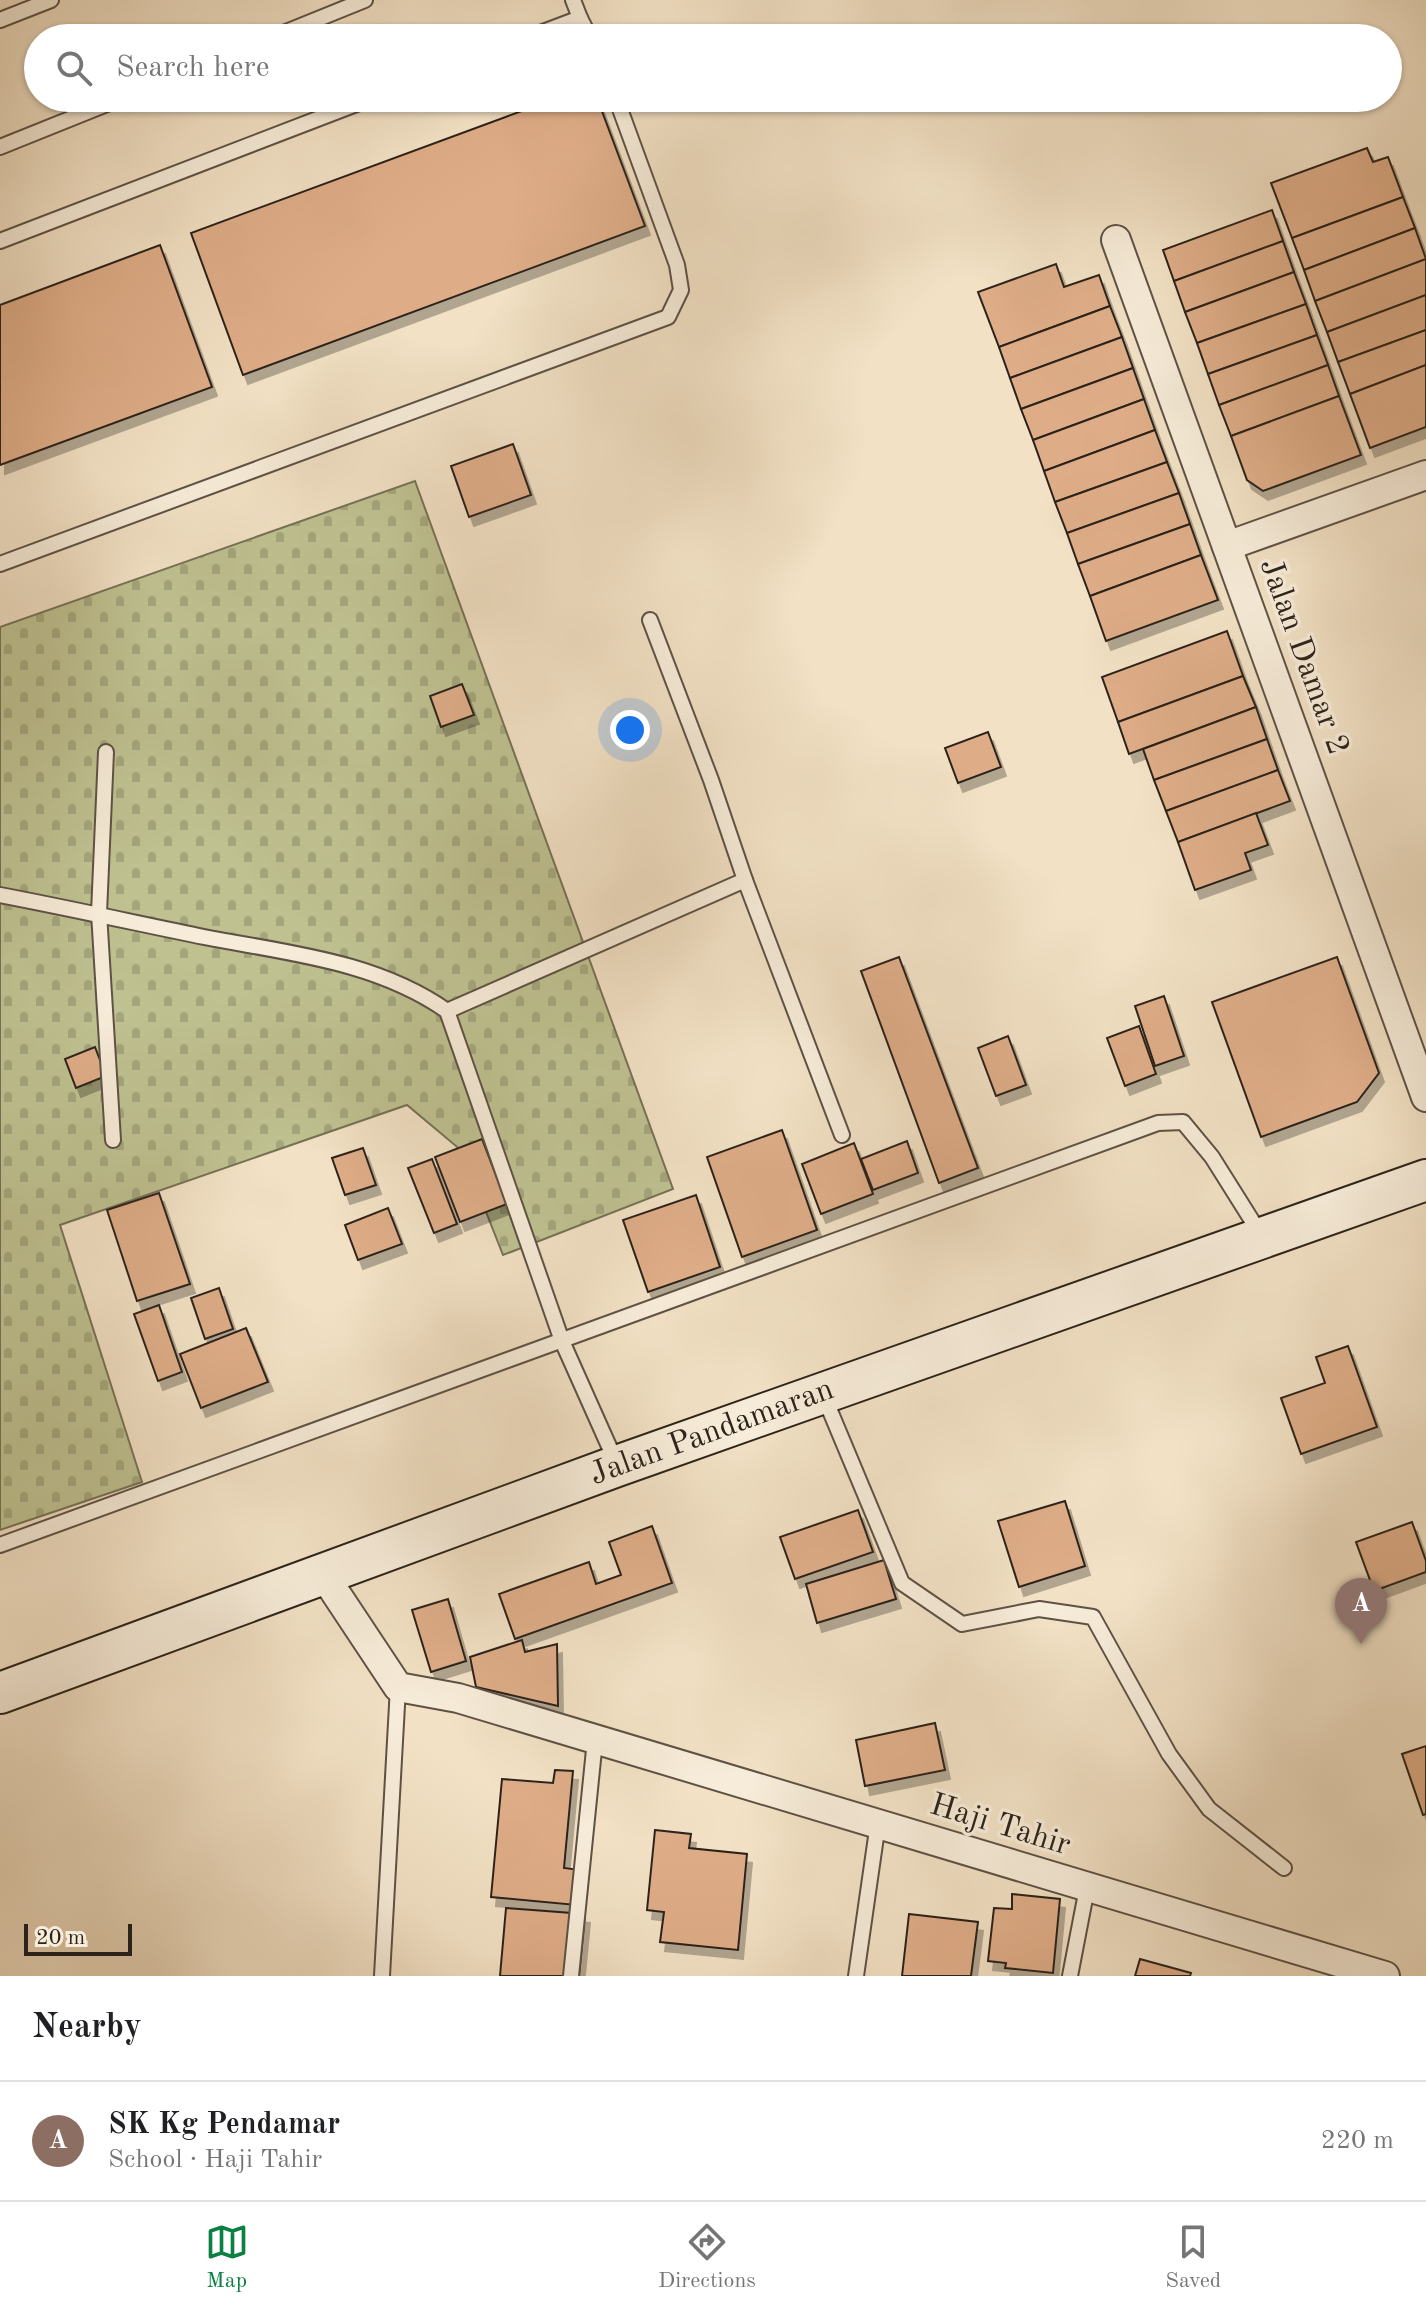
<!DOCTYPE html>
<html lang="en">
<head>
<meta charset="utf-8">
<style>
  :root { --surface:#fff; --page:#f6f6f6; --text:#202124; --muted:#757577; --line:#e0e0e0; --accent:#0b8043 }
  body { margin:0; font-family:"Old Standard TT",serif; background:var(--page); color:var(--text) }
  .scale { position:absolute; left:24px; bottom:20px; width:108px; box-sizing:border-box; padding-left:8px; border:4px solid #2c231a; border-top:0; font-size:22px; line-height:28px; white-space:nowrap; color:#2c231a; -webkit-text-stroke:6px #f7ecd9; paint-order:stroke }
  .you { position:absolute; left:630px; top:730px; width:28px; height:28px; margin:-20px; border:6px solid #fff; border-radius:50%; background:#1a73e8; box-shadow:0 0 0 12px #1a73e833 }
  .badge { display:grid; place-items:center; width:52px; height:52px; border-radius:50%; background:var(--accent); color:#fff; font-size:26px; font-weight:700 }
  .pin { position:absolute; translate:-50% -66px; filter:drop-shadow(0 2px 4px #0008) }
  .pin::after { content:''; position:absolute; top:42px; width:28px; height:24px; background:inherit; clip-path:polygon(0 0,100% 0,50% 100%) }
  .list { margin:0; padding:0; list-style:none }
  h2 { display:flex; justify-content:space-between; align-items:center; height:104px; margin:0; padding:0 32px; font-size:34px }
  h2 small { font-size:26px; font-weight:400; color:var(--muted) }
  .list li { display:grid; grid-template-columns:52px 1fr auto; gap:24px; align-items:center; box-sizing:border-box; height:120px; padding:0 32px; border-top:2px solid var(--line) }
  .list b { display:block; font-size:30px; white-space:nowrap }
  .list p { margin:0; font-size:26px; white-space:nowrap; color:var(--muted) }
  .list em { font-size:26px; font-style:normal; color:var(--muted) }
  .icon { flex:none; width:44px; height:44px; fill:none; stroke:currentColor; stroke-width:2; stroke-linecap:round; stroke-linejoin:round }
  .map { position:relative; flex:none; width:1426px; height:1976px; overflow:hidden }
  .search { position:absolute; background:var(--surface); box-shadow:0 2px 6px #0004; left:24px; right:24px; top:24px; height:88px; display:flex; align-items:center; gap:20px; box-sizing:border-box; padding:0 28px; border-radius:44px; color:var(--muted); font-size:30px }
  .sheet { height:224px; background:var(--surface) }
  nav { display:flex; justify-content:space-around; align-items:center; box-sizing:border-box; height:112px; border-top:2px solid var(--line); background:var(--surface); font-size:22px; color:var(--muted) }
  nav a { display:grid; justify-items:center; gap:4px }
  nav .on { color:var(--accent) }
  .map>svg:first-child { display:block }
  .cemetery { fill:url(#cemetery-stones); stroke:#767256; stroke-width:2 }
  .building { fill:#dead88; stroke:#2c231a; stroke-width:2; filter:url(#shadow) }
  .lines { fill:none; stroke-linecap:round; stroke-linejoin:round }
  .service-casing { stroke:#5e5245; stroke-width:18 }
  .minor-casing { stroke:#5e5245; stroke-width:32 }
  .secondary-casing { stroke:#2c231a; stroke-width:44 }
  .service { stroke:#f7ecd9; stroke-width:14 }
  .minor { stroke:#f7ecd9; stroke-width:28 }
  .secondary { stroke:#f7ecd9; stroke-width:40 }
  .labels { text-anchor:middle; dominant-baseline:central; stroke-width:7; stroke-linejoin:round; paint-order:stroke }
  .street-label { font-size:32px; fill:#2c231a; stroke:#f7ecd9 }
</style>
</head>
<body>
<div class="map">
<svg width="1426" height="1976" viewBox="0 0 1426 1976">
  <defs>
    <pattern id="cemetery-stones" width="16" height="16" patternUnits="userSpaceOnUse" patternTransform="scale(2)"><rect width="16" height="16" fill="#bfc191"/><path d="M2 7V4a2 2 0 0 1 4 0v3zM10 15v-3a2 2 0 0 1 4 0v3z" fill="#a4a67c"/></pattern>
    <filter id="shadow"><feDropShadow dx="5" dy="9" stdDeviation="0" flood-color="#0004"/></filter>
  </defs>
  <rect width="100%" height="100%" fill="#f2e1c5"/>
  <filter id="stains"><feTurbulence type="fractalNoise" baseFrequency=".0025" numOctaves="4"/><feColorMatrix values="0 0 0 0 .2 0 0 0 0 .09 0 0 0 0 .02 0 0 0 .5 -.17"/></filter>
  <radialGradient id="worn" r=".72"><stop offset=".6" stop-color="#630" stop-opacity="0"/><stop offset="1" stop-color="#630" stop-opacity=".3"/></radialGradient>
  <!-- cemetery -->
  <path class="cemetery" d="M415,481L673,1189L503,1255L462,1151L407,1105L60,1225L142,1482L0,1530V627Z"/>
  <!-- building -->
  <g class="building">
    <path d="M557,98H597L645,226L243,375L191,233Z"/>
    <path d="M1367,148L1373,162L1388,157L1403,197L1292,238L1271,183Z"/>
    <path d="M1403,197L1415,228L1304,270L1292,238Z"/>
    <path d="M1272,210L1283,241L1174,281L1163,250Z"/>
    <path d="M1415,228L1426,259L1315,301L1304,270Z"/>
    <path d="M1283,241L1294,272L1185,312L1174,281Z"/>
    <path d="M160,245L212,387L0,465V305Z"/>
    <path d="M1426,259V295L1327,332L1315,301Z"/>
    <path d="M1056,264L1064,287L1099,275L1110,306L999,347L978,292Z"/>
    <path d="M1294,272L1306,304L1197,343L1185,312Z"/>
    <path d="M1426,295V330L1338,362L1327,332Z"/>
    <path d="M1306,304L1317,335L1208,374L1197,343Z"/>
    <path d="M1110,306L1122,337L1010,378L999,347Z"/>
    <path d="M1426,330V365L1350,394L1338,362Z"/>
    <path d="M1317,335L1328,365L1219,405L1208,374Z"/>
    <path d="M1122,337L1133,368L1021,409L1010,378Z"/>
    <path d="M1328,365L1339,396L1231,436L1219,405Z"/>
    <path d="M1426,365V427L1370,448L1350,394Z"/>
    <path d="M1133,368L1144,399L1033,440L1021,409Z"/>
    <path d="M1339,396L1361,455L1263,491L1247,480L1231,436Z"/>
    <path d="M1144,399L1155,430L1044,471L1033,440Z"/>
    <path d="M1155,430L1167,462L1055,502L1044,471Z"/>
    <path d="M513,444L531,495L469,517L451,466Z"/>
    <path d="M1167,462L1179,493L1067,533L1055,502Z"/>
    <path d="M1179,493L1190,524L1078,564L1067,533Z"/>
    <path d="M1190,524L1201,555L1090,596L1078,564Z"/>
    <path d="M1201,555L1218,600L1106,641L1090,596Z"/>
    <path d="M1227,631L1243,676L1118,722L1102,677Z"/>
    <path d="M1243,676L1256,707L1129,754L1118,722Z"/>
    <path d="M462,684L474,715L441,727L430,696Z"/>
    <path d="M1256,707L1267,739L1154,780L1143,749Z"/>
    <path d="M988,732L1001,767L958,783L945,748Z"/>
    <path d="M1267,739L1278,770L1166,811L1154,780Z"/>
    <path d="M1278,770L1290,801L1178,842L1166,811Z"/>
    <path d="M1256,813L1268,845L1245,853L1251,870L1195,890L1178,842Z"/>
    <path d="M899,957L978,1168L939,1183L861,971Z"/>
    <path d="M1337,957L1379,1073L1357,1102L1261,1137L1212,1002Z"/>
    <path d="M1164,996L1184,1056L1155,1066L1135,1006Z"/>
    <path d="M1139,1026L1156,1074L1125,1086L1107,1038Z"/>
    <path d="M1008,1036L1026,1085L996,1096L978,1048Z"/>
    <path d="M95,1047L106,1076L76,1088L65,1059Z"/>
    <path d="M782,1130L817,1230L742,1257L707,1157Z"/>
    <path d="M482,1139L507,1204L460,1222L435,1157Z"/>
    <path d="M907,1141L918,1173L873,1190L861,1159Z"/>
    <path d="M854,1143L873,1194L821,1214L802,1164Z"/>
    <path d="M363,1148L376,1185L345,1195L332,1158Z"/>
    <path d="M432,1159L457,1224L434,1233L408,1168Z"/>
    <path d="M159,1193L190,1284L137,1301L107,1210Z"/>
    <path d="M696,1195L720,1267L648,1292L623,1220Z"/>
    <path d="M388,1208L402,1244L358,1260L345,1225Z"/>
    <path d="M219,1288L233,1329L205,1339L191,1298Z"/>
    <path d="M159,1305L182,1372L158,1381L134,1314Z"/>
    <path d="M246,1328L268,1382L201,1408L180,1354Z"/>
    <path d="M1348,1346L1377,1427L1301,1454L1281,1398L1325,1383L1316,1357Z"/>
    <path d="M1065,1501L1085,1566L1019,1587L998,1521Z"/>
    <path d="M858,1510L873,1552L795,1579L780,1537Z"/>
    <path d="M1412,1522L1426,1561V1572L1374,1591L1356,1542Z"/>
    <path d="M652,1526L672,1583L515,1639L499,1594L589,1562L596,1584L621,1575L609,1542Z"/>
    <path d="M884,1560L896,1599L817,1623L806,1584Z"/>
    <path d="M448,1599L466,1661L431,1672L412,1610Z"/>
    <path d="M522,1640L525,1652L557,1644L558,1706L476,1687L470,1657Z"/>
    <path d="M935,1723L945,1770L865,1786L856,1740Z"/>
    <path d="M1426,1746V1814L1423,1815L1402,1754Z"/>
    <path d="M555,1770L573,1771L564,1868L580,1870L576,1905L491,1897L502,1779L553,1783Z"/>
    <path d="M655,1830L691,1834L689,1848L747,1854L738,1950L660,1942L664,1912L647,1910Z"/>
    <path d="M1012,1894L1060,1899L1053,1973L1005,1968L1006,1963L988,1961L994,1908L1012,1909Z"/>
    <path d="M506,1908L585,1914L579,1976H500Z"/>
    <path d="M909,1914L978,1922L971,1976H902Z"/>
    <path d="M1140,1959L1191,1973L1190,1976H1135Z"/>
  </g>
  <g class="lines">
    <!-- service casing -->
    <g class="service-casing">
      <g id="service">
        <path d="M573,0L580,18"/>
        <path d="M0,20L51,0"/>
        <path d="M271,38L365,0"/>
        <path d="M527,38L580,18L590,38"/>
        <path d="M0,147L122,98"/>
        <path d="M0,241L372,98"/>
        <path d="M0,564L668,317L681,290L677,265L616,98"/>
        <path d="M106,752L99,913L113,1140"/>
        <path d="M745,880L842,1135"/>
        <path d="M0,895C68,908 136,923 204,937C287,953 376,961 447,1011L562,1341L616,1462"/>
        <path d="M447,1011L745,880L711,780L650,620"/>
        <path d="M823,1394L902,1583L962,1624L1039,1609L1093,1617L1169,1754L1209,1809L1284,1868"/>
        <path d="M0,1545L1158,1123L1183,1122L1212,1157L1261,1235"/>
        <path d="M382,1976L398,1687"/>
        <path d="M571,1976L595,1740"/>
        <path d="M856,1976L878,1823"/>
        <path d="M1070,1976L1087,1888"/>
      </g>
    </g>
    <!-- minor casing -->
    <g class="minor-casing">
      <g id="minor">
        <path d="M1116,240L1426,1097"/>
        <path d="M1227,546L1426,475"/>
        <path d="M323,1574L398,1687L458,1698L1385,1976"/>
      </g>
    </g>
    <!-- secondary casing -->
    <g class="secondary-casing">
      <path id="secondary" d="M0,1693L617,1466L1426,1180"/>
    </g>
    <!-- service -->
    <use href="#service" class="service"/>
    <!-- minor -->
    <use href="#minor" class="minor"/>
    <!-- secondary -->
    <use href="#secondary" class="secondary"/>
  </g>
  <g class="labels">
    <!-- street labels -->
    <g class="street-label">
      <text transform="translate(1303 657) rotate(70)">Jalan Damar 2</text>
      <text transform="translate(712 1433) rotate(-20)">Jalan Pandamaran</text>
      <text transform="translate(1000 1826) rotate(17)">Haji Tahir</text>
    </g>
  </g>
  <rect width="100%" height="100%" filter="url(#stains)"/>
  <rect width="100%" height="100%" fill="url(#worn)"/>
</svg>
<div class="scale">20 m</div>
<div class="you"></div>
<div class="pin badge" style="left:1361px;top:1644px;background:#8d6e63">A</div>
<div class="search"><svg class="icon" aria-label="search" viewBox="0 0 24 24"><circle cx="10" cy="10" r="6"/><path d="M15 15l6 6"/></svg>Search here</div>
</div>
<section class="sheet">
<h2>Nearby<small></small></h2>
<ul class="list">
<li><span class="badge" style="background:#8d6e63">A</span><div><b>SK Kg Pendamar</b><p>School · Haji Tahir</p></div><em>220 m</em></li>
</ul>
</section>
<nav>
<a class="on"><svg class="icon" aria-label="map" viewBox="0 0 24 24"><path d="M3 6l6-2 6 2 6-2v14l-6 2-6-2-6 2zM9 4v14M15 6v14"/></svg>Map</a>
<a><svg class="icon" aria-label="directions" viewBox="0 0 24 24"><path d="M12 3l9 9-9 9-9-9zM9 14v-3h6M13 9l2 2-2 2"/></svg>Directions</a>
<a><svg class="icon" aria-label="saved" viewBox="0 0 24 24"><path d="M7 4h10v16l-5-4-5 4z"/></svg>Saved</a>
</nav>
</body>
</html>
